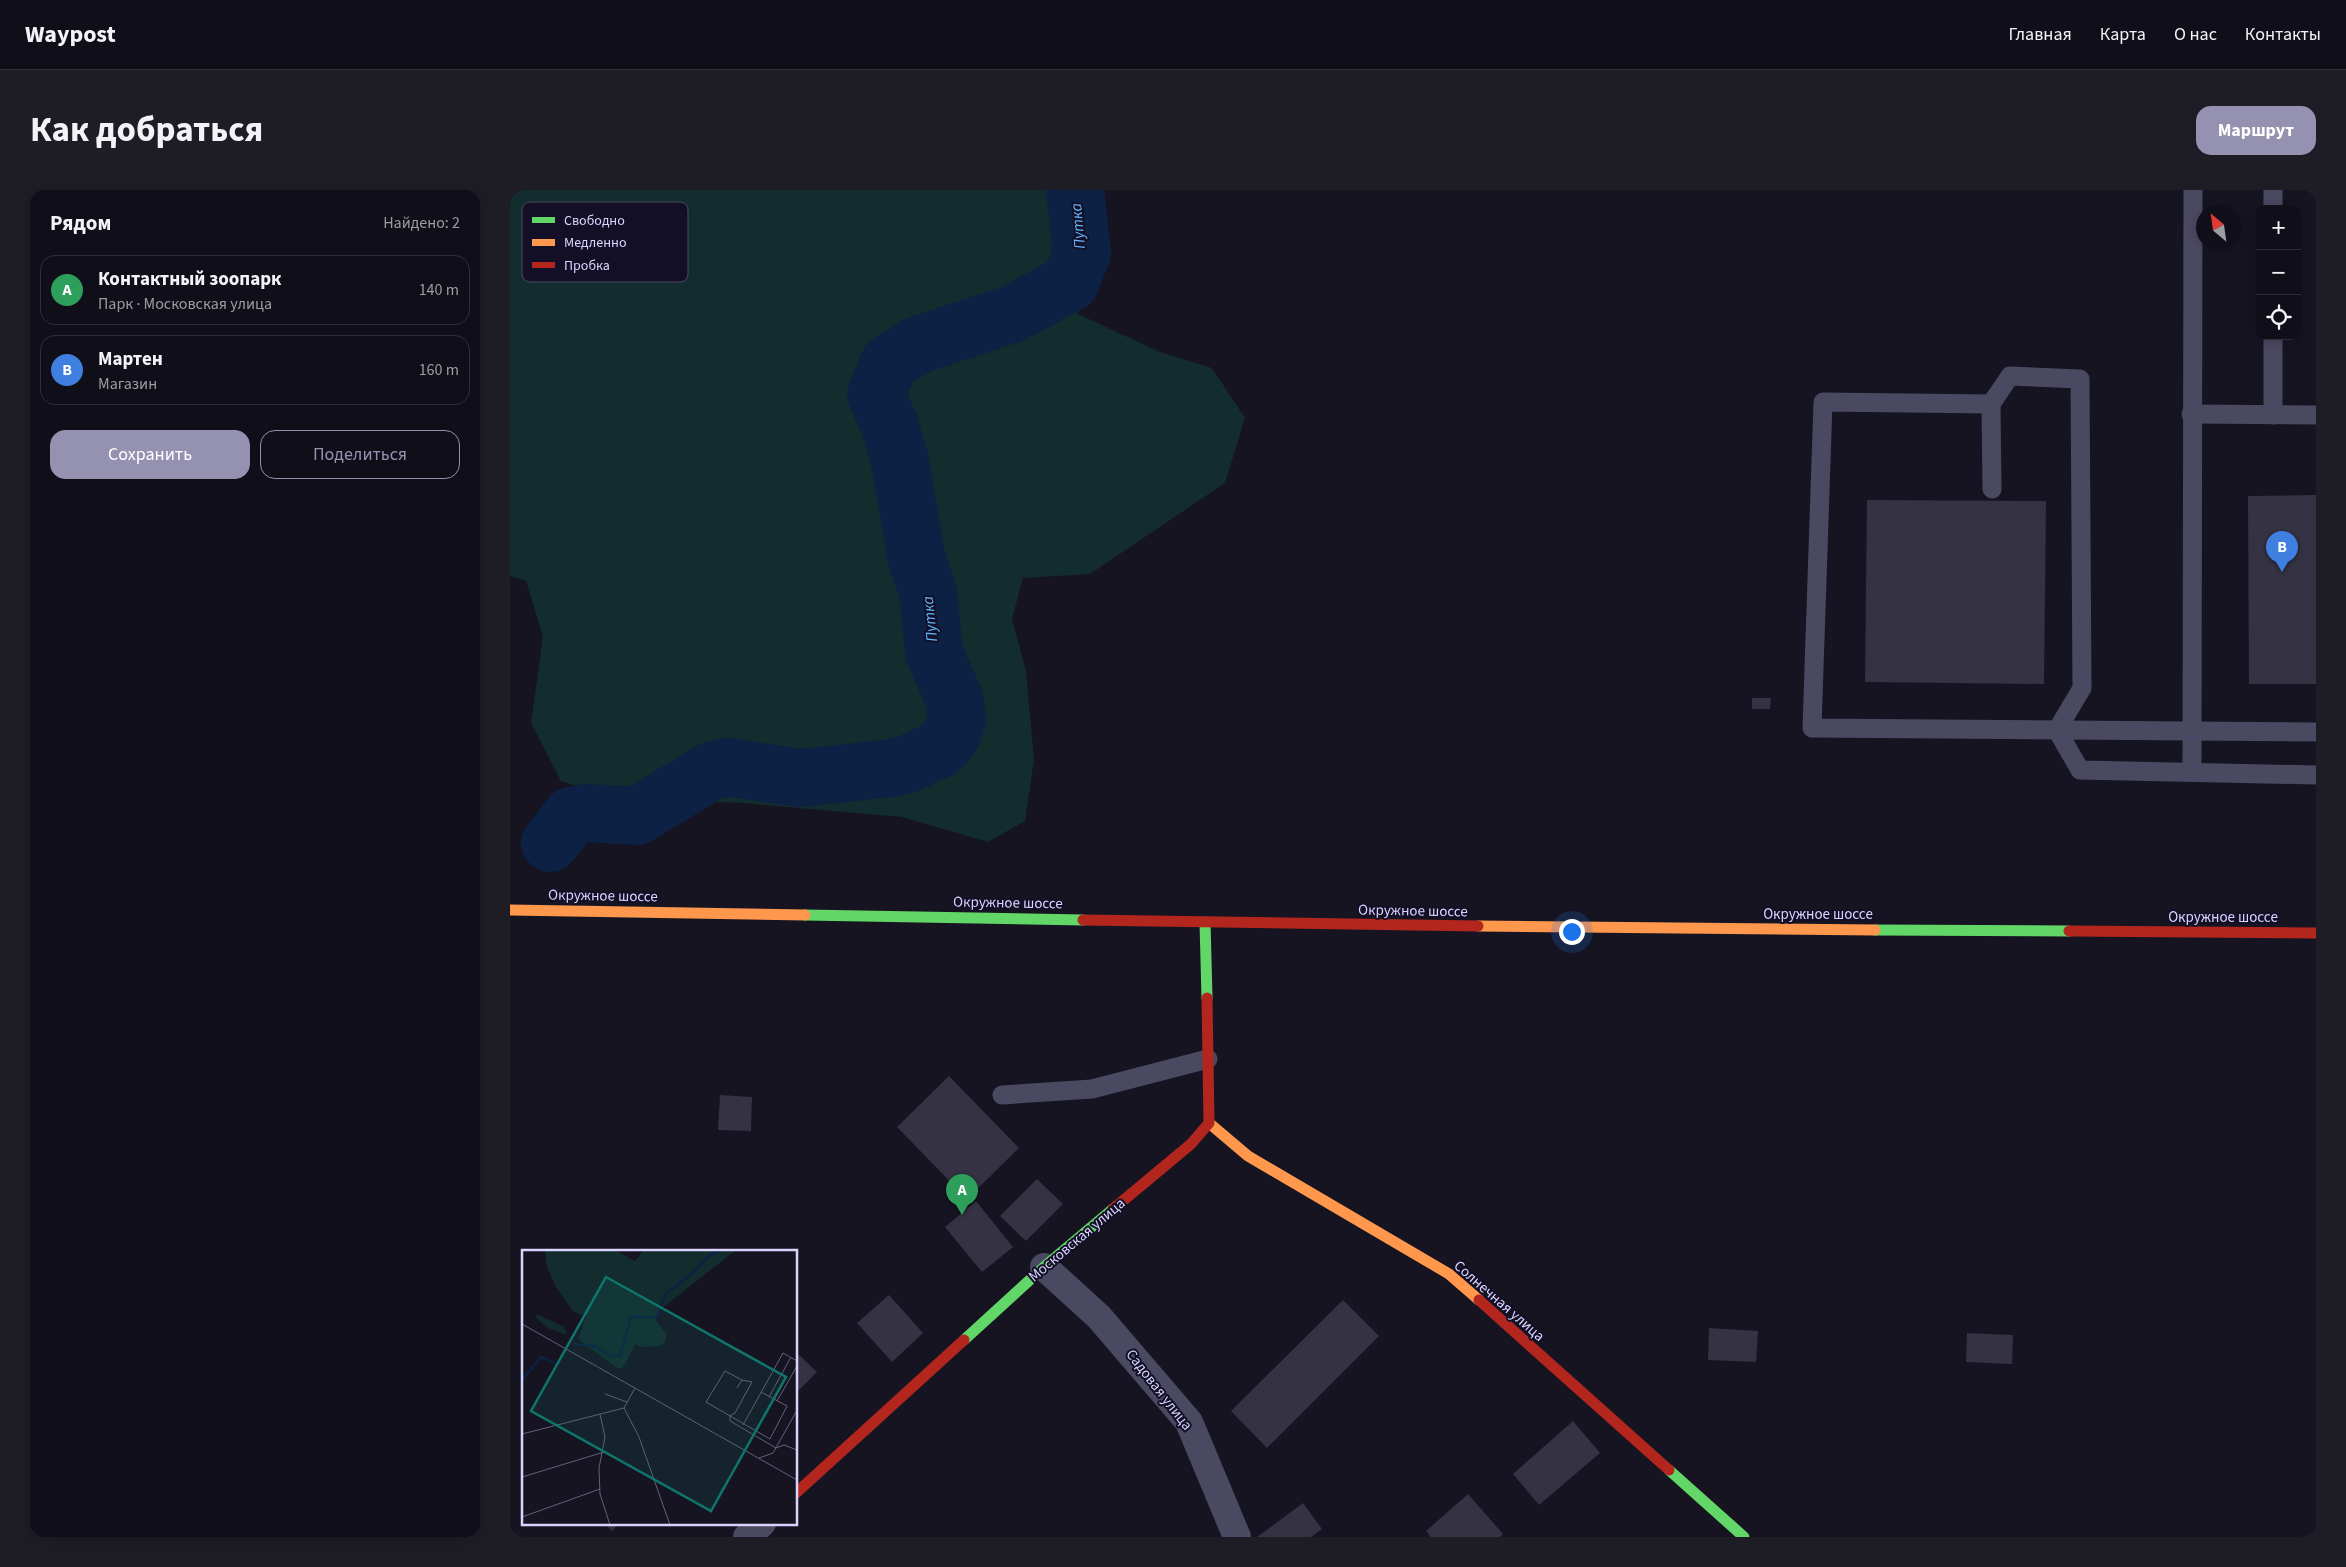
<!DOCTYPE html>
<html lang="ru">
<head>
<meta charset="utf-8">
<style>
  :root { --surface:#100f19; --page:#1e1d26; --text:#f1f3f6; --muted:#9c9ca2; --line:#302f38; --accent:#9591b1 }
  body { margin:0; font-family:"Source Sans 3",sans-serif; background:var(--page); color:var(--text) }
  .controls { position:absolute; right:15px; top:15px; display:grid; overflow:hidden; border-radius:10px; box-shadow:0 2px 12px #0003 }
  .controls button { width:45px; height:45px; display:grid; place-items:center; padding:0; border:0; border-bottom:1px solid var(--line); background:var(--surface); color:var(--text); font:25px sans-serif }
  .compass { position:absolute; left:1686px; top:15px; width:45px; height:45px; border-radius:50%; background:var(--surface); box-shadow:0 2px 12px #0003; rotate:331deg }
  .you { position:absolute; left:1061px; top:741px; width:18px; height:18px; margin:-12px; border:4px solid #fff; border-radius:50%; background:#1a73e8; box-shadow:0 0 0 8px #1a73e833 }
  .badge { display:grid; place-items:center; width:32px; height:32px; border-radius:50%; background:var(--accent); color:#fff; font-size:16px; font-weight:700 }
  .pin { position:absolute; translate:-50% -41px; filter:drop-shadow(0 1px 2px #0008) }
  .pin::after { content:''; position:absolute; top:26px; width:18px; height:15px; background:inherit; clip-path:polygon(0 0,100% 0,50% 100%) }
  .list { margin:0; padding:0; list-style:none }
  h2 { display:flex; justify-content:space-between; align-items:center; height:65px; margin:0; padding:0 20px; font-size:21px }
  h2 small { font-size:16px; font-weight:400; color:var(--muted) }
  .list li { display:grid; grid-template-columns:32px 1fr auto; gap:15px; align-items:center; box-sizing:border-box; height:70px; margin:0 10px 10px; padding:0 10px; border:1px solid var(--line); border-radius:15px }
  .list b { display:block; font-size:19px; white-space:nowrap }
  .list p { margin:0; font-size:16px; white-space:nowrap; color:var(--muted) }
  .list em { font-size:16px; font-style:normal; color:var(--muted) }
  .actions { display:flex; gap:10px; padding:15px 20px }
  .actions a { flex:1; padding:11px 0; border:1px solid var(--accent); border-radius:15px; text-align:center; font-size:18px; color:var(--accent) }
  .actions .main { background:var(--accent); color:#fff }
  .icon { flex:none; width:28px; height:28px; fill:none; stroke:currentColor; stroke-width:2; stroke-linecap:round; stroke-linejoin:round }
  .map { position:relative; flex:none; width:1806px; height:1347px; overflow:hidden; border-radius:15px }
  header { display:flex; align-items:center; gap:30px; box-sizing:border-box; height:70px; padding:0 25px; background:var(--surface); border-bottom:1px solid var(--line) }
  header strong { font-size:24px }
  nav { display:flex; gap:28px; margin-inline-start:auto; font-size:18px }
  .intro { display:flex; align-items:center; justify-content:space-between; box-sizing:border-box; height:120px; padding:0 30px }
  h1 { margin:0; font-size:35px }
  .button { padding:12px 22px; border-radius:15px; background:var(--accent); color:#fff; font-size:18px; font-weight:700 }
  main { display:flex; gap:30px; padding:0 30px }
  aside { flex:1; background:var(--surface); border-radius:15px; box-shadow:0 2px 12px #0003 }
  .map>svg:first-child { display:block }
  .green { fill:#132c2d }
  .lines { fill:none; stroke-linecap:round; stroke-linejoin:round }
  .river { stroke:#0d2144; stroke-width:58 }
  .building { fill:#343243 }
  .lane { stroke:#4a4962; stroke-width:19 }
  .street { stroke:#4a4962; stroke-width:28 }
  .fast { stroke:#63d668; stroke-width:11 }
  .slow { stroke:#ff974d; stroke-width:11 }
  .jam { stroke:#b3261e; stroke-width:11 }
  .labels { text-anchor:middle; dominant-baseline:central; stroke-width:4; stroke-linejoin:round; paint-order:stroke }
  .street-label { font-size:15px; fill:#d9d4ff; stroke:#130f26 }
  .water-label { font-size:16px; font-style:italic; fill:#62b6ff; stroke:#130f26 }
  .inset-river { fill:none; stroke:#0d2144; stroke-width:2.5 }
  .inset-road { fill:none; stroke:#64617a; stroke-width:1 }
  .view { fill:#0f766e; fill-opacity:0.15; stroke:#0f766e; stroke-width:2.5 }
  .inset-edge { fill:none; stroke:#d9d4ff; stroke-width:2.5 }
  .key { fill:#130f26; stroke:#4e4a67; stroke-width:1 }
  .key-label { font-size:14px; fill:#d9d4ff }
</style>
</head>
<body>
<header>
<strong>Waypost</strong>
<nav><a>Главная</a><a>Карта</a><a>О нас</a><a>Контакты</a></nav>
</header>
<div class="intro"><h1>Как добраться</h1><a class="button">Маршрут</a></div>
<main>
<aside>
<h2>Рядом<small>Найдено: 2</small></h2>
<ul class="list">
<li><span class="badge" style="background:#2e9e5b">A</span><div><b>Контактный зоопарк</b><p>Парк · Московская улица</p></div><em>140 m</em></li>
<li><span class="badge" style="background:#3f7fe0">B</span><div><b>Мартен</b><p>Магазин</p></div><em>160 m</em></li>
</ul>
<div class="actions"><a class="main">Сохранить</a><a>Поделиться</a></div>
</aside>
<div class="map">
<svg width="1806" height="1347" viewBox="0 0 1806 1347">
  <rect width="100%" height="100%" fill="#161421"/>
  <!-- green -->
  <path class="green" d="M0,0H588L544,66L568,124L650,162L702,178L735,228L715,293L580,384L513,388L502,429L516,481L524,570L515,631L478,652L392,627L233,613L105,608L51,591L21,533L33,446L16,391L0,386Z"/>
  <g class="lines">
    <!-- river -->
    <path class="river" d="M40,653L61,626L77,623L127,626L201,581L217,577L290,588L383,578L400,573L430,559L441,546L447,529L445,511L424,462L418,402L407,370L389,267L380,236L366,204L379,173L408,155L502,124L560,93L572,63L565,0"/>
  </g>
  <!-- building -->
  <g class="building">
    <path d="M1806,305V494H1739L1738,306Z"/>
    <path d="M1357,310L1536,311L1534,494L1355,492Z"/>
    <path d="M1242,508H1261L1260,519H1242Z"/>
    <path d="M439,886L509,958L457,1009L387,937Z"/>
    <path d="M210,905L242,907L241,941L208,940Z"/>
    <path d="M527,989L553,1014L516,1051L490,1026Z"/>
    <path d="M466,1011L503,1057L472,1082L435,1037Z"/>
    <path d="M379,1105L413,1143L382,1172L347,1133Z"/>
    <path d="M833,1110L869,1146L757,1258L721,1221Z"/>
    <path d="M1199,1138L1248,1141L1246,1172L1198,1170Z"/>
    <path d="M1457,1143L1503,1145L1502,1174L1456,1172Z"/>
    <path d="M286,1162L307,1182L286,1203Z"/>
    <path d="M1063,1231L1090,1263L1029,1315L1003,1284Z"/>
    <path d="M958,1304L993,1344L990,1347H921L916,1341Z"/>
    <path d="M793,1313L812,1339L801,1347H747Z"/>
    <path d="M94,1333H109L102,1341Z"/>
  </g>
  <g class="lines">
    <!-- lane -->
    <g class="lane">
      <path d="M1763,0V19"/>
      <path d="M1763,146V225"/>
      <path d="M1481,214L1500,186L1570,189L1572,498L1547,540L1570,580L1806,585"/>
      <path d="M1681,224L1806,225"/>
      <path d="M1482,299L1481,214L1313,212L1302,538L1806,542"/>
      <path d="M1682,582L1683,0"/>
      <path d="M492,905L582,899L698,869"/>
    </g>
    <!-- street -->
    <g class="street">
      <path d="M534,1077L589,1127L679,1232L727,1347"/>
      <path d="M237,1347L252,1333"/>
    </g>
    <!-- fast -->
    <g class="fast">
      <path d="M295,725L573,730"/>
      <path d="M695,732L697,808"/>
      <path d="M1365,740L1559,741"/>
      <path d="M454,1150L534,1077L603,1019"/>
      <path d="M1159,1280L1234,1347"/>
    </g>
    <!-- slow -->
    <g class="slow">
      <path d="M0,720L295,725"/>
      <path d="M968,736L1365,740"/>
      <path d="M699,933L738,966L939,1084L969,1110"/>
    </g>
    <!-- jam -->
    <g class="jam">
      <path d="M573,730L968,736"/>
      <path d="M1559,741L1806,743"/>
      <path d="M603,1019L681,954L699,933L697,808"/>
      <path d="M969,1110L1159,1280"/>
      <path d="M286,1303L454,1150"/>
    </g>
  </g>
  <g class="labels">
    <!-- street labels -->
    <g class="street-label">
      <text transform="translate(93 706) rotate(1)">Окружное шоссе</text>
      <text transform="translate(498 713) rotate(1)">Окружное шоссе</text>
      <text transform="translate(903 721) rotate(1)">Окружное шоссе</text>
      <text x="1308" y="724">Окружное шоссе</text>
      <text x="1713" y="727">Окружное шоссе</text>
      <text transform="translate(567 1050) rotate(-40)">Московская улица</text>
      <text transform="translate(989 1111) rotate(41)">Солнечная улица</text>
      <text transform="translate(649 1200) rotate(52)">Садовая улица</text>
    </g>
    <!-- water labels -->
    <g class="water-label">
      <text transform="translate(568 36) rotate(-95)">Путка</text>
      <text transform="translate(420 429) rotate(-96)">Путка</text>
    </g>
  </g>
  <!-- overview -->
  <g transform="translate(12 1060)">
    <rect width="275" height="275" fill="#161421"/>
    <path d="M23,0H93L113,11L122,0H214L134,63V71L144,83V90L139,96L120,97L113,94L104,113L100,118H95L56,89L64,67L51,61L34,37L25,17ZM15,64L42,77L45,85L26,78L14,68Z" fill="#132c2d"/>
    <path class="inset-river" d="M52,94L72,96L90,106H98L109,67H134L144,44L171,23L188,5L199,0M0,130L19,107L33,113"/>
    <path class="inset-road" d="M0,74L275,230M220,130L230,132L213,163L208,166V171L254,198M215,138L220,130L203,121L184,152L248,189L265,156L239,142M83,144L105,152M247,147L269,107M255,151L275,116M102,158L117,187L148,275M78,164L83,187L77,218L78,244L88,275M221,175L261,103L275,111M0,184L102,158L113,138M254,198L262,195L275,200M237,208L251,203L274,162M0,227L82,202M0,267L78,239"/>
    <path class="view" d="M84,27L264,127L189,261L9,161Z"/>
    <rect width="275" height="275" class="inset-edge"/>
  </g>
  <!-- legend -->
  <rect x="12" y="12" width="166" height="80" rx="8" class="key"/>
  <rect x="22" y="27" width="23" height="6" fill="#63d668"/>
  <rect x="22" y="49" width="23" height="7" fill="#ff974d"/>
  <rect x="22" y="72" width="23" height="6" fill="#b3261e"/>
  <g class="key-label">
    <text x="54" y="35">Свободно</text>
    <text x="54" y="57">Медленно</text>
    <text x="54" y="80">Пробка</text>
  </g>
</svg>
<div class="controls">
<button>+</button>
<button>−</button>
<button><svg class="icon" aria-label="locate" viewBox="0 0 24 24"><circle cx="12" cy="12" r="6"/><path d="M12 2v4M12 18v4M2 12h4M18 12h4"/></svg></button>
</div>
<svg class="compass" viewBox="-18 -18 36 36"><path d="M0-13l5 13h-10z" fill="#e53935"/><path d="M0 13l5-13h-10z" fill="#9c9ca2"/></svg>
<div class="you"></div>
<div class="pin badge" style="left:452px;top:1025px;background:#2e9e5b">A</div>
<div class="pin badge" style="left:1772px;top:382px;background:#3f7fe0">B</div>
</div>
</main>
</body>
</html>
